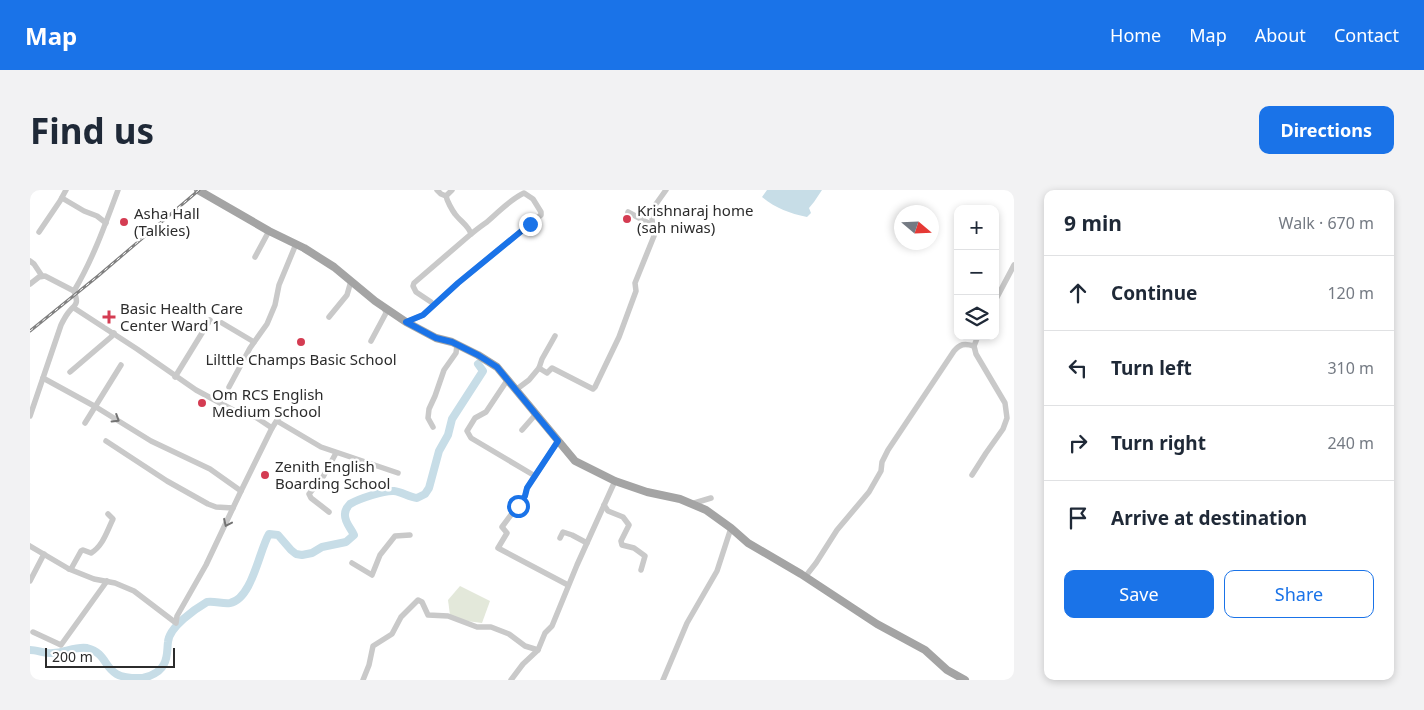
<!DOCTYPE html>
<html lang="en">
<head>
<meta charset="utf-8">
<style>
  :root { --surface:#fff; --page:#f2f2f3; --text:#1f2937; --muted:#747a83; --line:#e0e1e3; --accent:#1a73e8 }
  body { margin:0; font-family:"Noto Sans",sans-serif; background:var(--page); color:var(--text) }
  .controls { position:absolute; right:15px; top:15px; display:grid; overflow:hidden; border-radius:10px; box-shadow:0 2px 8px #0003 }
  .controls button { width:45px; height:45px; display:grid; place-items:center; padding:0; border:0; border-bottom:1px solid var(--line); background:var(--surface); color:var(--text); font:25px sans-serif }
  .compass { position:absolute; left:864px; top:15px; width:45px; height:45px; border-radius:50%; background:var(--surface); box-shadow:0 2px 8px #0003; rotate:109deg }
  .scale { position:absolute; left:15px; bottom:12px; width:130px; box-sizing:border-box; padding-left:5px; border:2px solid #2c2c2c; border-top:0; font-size:14px; line-height:18px; white-space:nowrap; color:#2c2c2c; -webkit-text-stroke:4px #fff; paint-order:stroke }
  .stop { position:absolute; width:15px; height:15px; margin:-11px; border:4px solid #1a73e8; border-radius:50%; background:#fff }
  .stop.end { background:#1a73e8; border-color:#fff; box-shadow:0 1px 5px #0008 }
  .list { margin:0; padding:0; list-style:none }
  h2 { display:flex; justify-content:space-between; align-items:center; height:65px; margin:0; padding:0 20px; font-size:21px }
  h2 small { font-size:16px; font-weight:400; color:var(--muted) }
  .list li { display:grid; grid-template-columns:32px 1fr auto; gap:15px; align-items:center; box-sizing:border-box; height:75px; padding:0 20px; border-top:1px solid var(--line) }
  .list b { display:block; font-size:19px; white-space:nowrap }
  .list em { font-size:16px; font-style:normal; color:var(--muted) }
  .actions { display:flex; gap:10px; padding:15px 20px }
  .actions a { flex:1; padding:11px 0; border:1px solid var(--accent); border-radius:10px; text-align:center; font-size:18px; color:var(--accent) }
  .actions .main { background:var(--accent); color:#fff }
  .icon { flex:none; width:28px; height:28px; fill:none; stroke:currentColor; stroke-width:2; stroke-linecap:round; stroke-linejoin:round }
  .map { position:relative; flex:none; width:984px; height:490px; overflow:hidden; border-radius:10px }
  header { display:flex; align-items:center; gap:30px; box-sizing:border-box; height:70px; padding:0 25px; background:var(--accent); color:#fff }
  header strong { font-size:24px }
  nav { display:flex; gap:28px; margin-inline-start:auto; font-size:18px }
  .intro { display:flex; align-items:center; justify-content:space-between; box-sizing:border-box; height:120px; padding:0 30px }
  h1 { margin:0; font-size:35px }
  .button { padding:12px 22px; border-radius:10px; background:var(--accent); color:#fff; font-size:18px; font-weight:700 }
  main { display:flex; gap:30px; padding:0 30px }
  aside { flex:1; background:var(--surface); border-radius:10px; box-shadow:0 2px 8px #0003 }
  .map>svg:first-child { display:block }
  .green { fill:#e3e8da }
  .water { fill:#c7dde7 }
  .lines { fill:none; stroke-linecap:round; stroke-linejoin:round }
  .river { stroke:#c7dde7; stroke-width:8 }
  .minor { stroke:#c9c9c9; stroke-width:5.5 }
  .major { stroke:#a4a4a4; stroke-width:8 }
  .rail-casing { stroke:#818181; stroke-width:3 }
  .rail { stroke:#fff; stroke-width:1; stroke-dasharray:4; stroke-linecap:butt }
  .oneway { stroke:#737373 }
  .route { stroke:#1a73e8; stroke-width:6 }
  .poi-dot { fill:#d43c52; stroke:#fff; stroke-width:2 }
  .labels { text-anchor:middle; dominant-baseline:central; stroke-width:5; stroke-linejoin:round; paint-order:stroke }
  .poi-label { font-size:15px; fill:#2c2c2c; stroke:#fff; text-anchor:start }
</style>
</head>
<body>
<header>
<strong>Map</strong>
<nav><a>Home</a><a>Map</a><a>About</a><a>Contact</a></nav>
</header>
<div class="intro"><h1>Find us</h1><a class="button">Directions</a></div>
<main>
<div class="map">
<svg width="984" height="490" viewBox="0 0 984 490">
  <rect width="100%" height="100%" fill="#fff"/>
  <!-- green -->
  <path class="green" d="M430,396L460,411L452,433L429,430L420,425L418,410Z"/>
  <!-- water -->
  <path class="water" d="M737,0H792L784,12L779,18L781,23L777,27C759,23 747,19 732,7Z"/>
  <g class="lines">
    <!-- river -->
    <path class="river" d="M0,460C8,460 15,464 23,463C34,463 46,456 57,458C84,465 68,490 113,488C121,486 130,483 134,474C138,467 137,459 138,452C139,437 165,419 177,412C185,411 193,414 200,413C222,409 229,361 239,344L248,345L261,360L266,364L272,365L282,363L292,357L316,352L324,345C321,338 314,332 315,324C315,320 317,317 320,314C328,309 355,300 364,301C372,302 379,307 387,308L395,304L399,298L409,261L418,245L422,229L453,181L448,174"/>
    <!-- minor -->
    <g class="minor">
      <path d="M407,0L411,4L416,6L422,0"/>
      <path d="M32,8L54,21L67,26L76,33"/>
      <path d="M598,22L622,35"/>
      <path d="M9,42L30,11L36,0"/>
      <path d="M225,67L239,41"/>
      <path d="M0,71L4,74L12,86"/>
      <path d="M0,94L9,87L15,86L44,101"/>
      <path d="M965,111L984,75"/>
      <path d="M401,112L386,102L383,96L384,93L441,44C439,36 430,31 425,24C422,20 417,11 416,6"/>
      <path d="M44,118L107,159L166,200L205,221L219,224L227,228L242,238"/>
      <path d="M299,127L317,105L321,91"/>
      <path d="M376,132L393,125L428,93L511,25V22L503,9L494,3C479,10 469,22 457,32C451,36 446,40 441,44"/>
      <path d="M192,133L224,152"/>
      <path d="M341,151L356,123L354,117"/>
      <path d="M509,178L517,183L522,178L563,199L565,197L589,147L606,101L605,93L624,46L621,21L636,0"/>
      <path d="M40,182L81,147L84,143"/>
      <path d="M145,187L180,130"/>
      <path d="M478,189L456,222L445,228L437,241L441,248L505,286L528,251"/>
      <path d="M199,197L220,158L237,134L245,115L249,95L266,54"/>
      <path d="M487,199L499,190L509,178L512,169L525,146"/>
      <path d="M0,226L31,135C33,131 35,127 38,123C46,113 49,115 44,101C63,69 75,35 88,0"/>
      <path d="M247,231L291,257L368,283"/>
      <path d="M55,233L91,175"/>
      <path d="M403,237L398,228L399,219L405,206L414,180L426,163L427,155"/>
      <path d="M492,240L506,224"/>
      <path d="M76,251L137,291L178,314L186,317L203,318"/>
      <path d="M942,285L956,263L973,239L977,228L975,213L946,164L944,156L948,146"/>
      <path d="M505,286L497,298L495,306L472,337L477,343L468,358L538,395"/>
      <path d="M211,301L242,238L249,227"/>
      <path d="M661,314L681,308"/>
      <path d="M574,315L578,321L593,327L599,335L591,351L592,355L604,358L615,366L611,380"/>
      <path d="M299,322L281,308L279,304L293,287L306,263"/>
      <path d="M530,348L533,342L542,345L557,353"/>
      <path d="M0,356L39,379L64,389L85,393L104,401L146,433L147,426L176,375L211,301L180,279L121,251L66,217L13,188"/>
      <path d="M322,373L342,385L350,365L365,346L380,345"/>
      <path d="M39,379H41L51,361L53,360L61,363C73,356 77,341 83,329L78,324"/>
      <path d="M775,387L786,373L807,340L839,302L851,281L852,272L858,260L924,161C930,154 934,153 944,156"/>
      <path d="M0,391L14,364"/>
      <path d="M3,442L31,455L77,391"/>
      <path d="M333,490L339,475L343,456L362,444L371,427L388,410L392,412L398,425L418,426L447,437H461L479,444L495,456L508,460"/>
      <path d="M481,490L493,474L508,460L515,443L522,436L547,375L585,291"/>
      <path d="M633,490L657,433L687,381L701,338"/>
    </g>
    <!-- major -->
    <path class="major" d="M168,0L239,41L274,58L304,77L345,111L376,132L406,148L422,152L448,165L467,177L545,271L585,291L617,302L650,309L676,320L701,338L718,353L771,384L847,434L895,460L917,480L935,490"/>
    <!-- rail casing -->
    <g class="rail-casing">
      <path id="rail" d="M0,141L68,86L169,0"/>
    </g>
    <!-- rail -->
    <use href="#rail" class="rail"/>
  </g>
  <!-- one-way arrows -->
  <defs><path id="oneway-chevron" d="M-2-3.5L2.5 0L-2 3.5" fill="none" stroke-width="1.6" stroke-linecap="round" stroke-linejoin="round" transform="scale(1.25)"/></defs>
  <g class="oneway">
    <use href="#oneway-chevron" transform="translate(86 229) rotate(32)"/>
    <use href="#oneway-chevron" transform="translate(197 333) rotate(115)"/>
  </g>
  <g class="lines">
    <!-- route -->
    <path class="route" d="M488,316L495,306L497,298L528,251L467,177L448,165L422,152L406,148L376,132L393,125L428,93L500,34"/>
  </g>
  <!-- markers -->
  <g class="poi-dot">
    <circle cx="597" cy="29" r="5"/>
    <circle cx="94" cy="32" r="5"/>
    <path d="M76.5 119.5h5v5h5v5h-5v5h-5v-5h-5v-5h5z"/>
    <circle cx="271" cy="152" r="5"/>
    <circle cx="172" cy="213" r="5"/>
    <circle cx="235" cy="285" r="5"/>
  </g>
  <g class="labels">
    <!-- poi labels -->
    <g class="poi-label">
      <text x="607" y="20">Krishnaraj home<tspan x="607" dy="17">(sah niwas)</tspan></text>
      <text x="104" y="23">Asha Hall<tspan x="104" dy="17">(Talkies)</tspan></text>
      <text x="90" y="118">Basic Health Care<tspan x="90" dy="17">Center Ward 1</tspan></text>
      <text x="271" y="169" text-anchor="middle">Lilttle Champs Basic School</text>
      <text x="182" y="204">Om RCS English<tspan x="182" dy="17">Medium School</tspan></text>
      <text x="245" y="276">Zenith English<tspan x="245" dy="17">Boarding School</tspan></text>
    </g>
  </g>
</svg>
<div class="controls">
<button>+</button>
<button>−</button>
<button><svg class="icon" aria-label="layers" viewBox="0 0 24 24"><path d="M12 4l9 5-9 5-9-5zM3 14l9 5 9-5"/></svg></button>
</div>
<svg class="compass" viewBox="-18 -18 36 36"><path d="M0-13l5 13h-10z" fill="#e53935"/><path d="M0 13l5-13h-10z" fill="#747a83"/></svg>
<div class="scale">200 m</div>
<div class="stop" style="left:488px;top:316px"></div>
<div class="stop end" style="left:500px;top:34px"></div>
</div>
<aside>
<h2>9 min<small>Walk · 670 m</small></h2>
<ul class="list">
<li><svg class="icon" aria-label="ahead" viewBox="0 0 24 24"><path d="M12 20V5M6 11l6-6 6 6"/></svg><div><b>Continue</b></div><em>120 m</em></li>
<li><svg class="icon" aria-label="left" viewBox="0 0 24 24"><path d="M17 20v-9H6M10 6l-5 5 5 5"/></svg><div><b>Turn left</b></div><em>310 m</em></li>
<li><svg class="icon" aria-label="right" viewBox="0 0 24 24"><path d="M7 20v-9h11M14 6l5 5-5 5"/></svg><div><b>Turn right</b></div><em>240 m</em></li>
<li><svg class="icon" aria-label="arrive" viewBox="0 0 24 24"><path d="M6 21V4h12l-3 4 3 4H6"/></svg><div><b>Arrive at destination</b></div></li>
</ul>
<div class="actions"><a class="main">Save</a><a>Share</a></div>
</aside>
</main>
</body>
</html>
